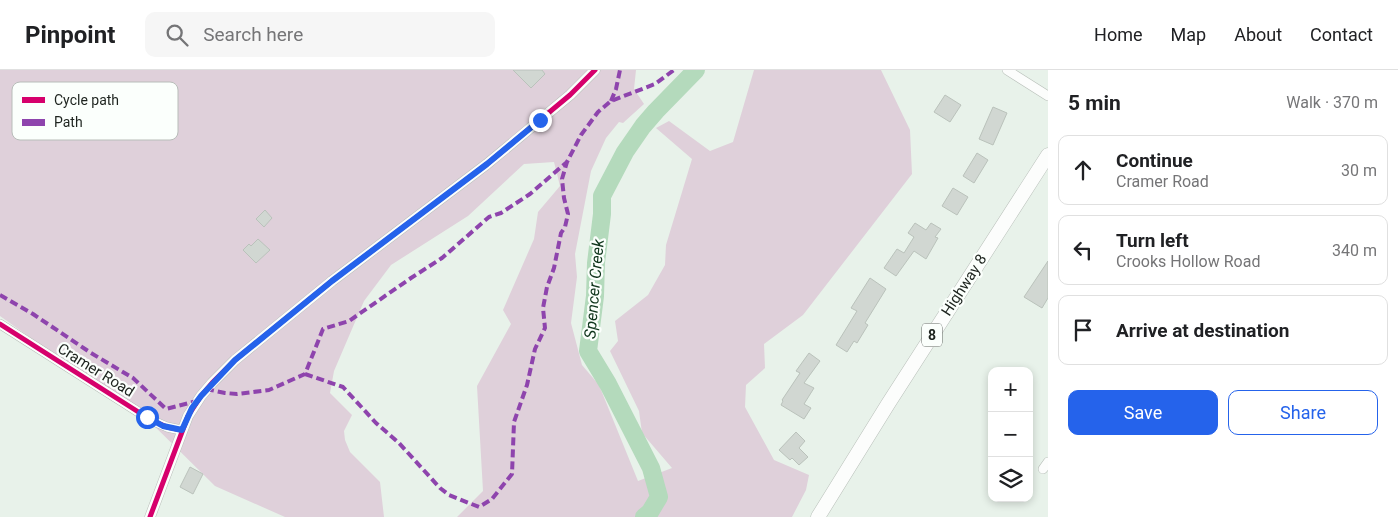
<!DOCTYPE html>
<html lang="en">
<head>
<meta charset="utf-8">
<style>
  :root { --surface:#fff; --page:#f6f6f6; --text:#202124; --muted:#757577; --line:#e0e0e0; --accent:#2563eb }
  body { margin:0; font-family:Roboto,sans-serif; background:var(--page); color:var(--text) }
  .controls { position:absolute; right:15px; bottom:15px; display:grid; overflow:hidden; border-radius:10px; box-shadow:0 2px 8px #0003 }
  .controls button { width:45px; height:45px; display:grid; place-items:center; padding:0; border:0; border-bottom:1px solid var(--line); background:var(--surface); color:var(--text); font:25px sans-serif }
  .stop { position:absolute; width:15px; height:15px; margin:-11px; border:4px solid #2563eb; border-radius:50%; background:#fff }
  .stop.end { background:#2563eb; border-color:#fff; box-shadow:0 1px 5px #0008 }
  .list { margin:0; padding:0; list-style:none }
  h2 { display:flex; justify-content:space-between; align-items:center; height:65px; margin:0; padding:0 20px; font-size:21px }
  h2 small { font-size:16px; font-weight:400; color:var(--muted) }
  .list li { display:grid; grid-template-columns:32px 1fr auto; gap:15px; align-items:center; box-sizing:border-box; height:70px; margin:0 10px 10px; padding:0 10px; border:1px solid var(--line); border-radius:10px }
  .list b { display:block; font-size:19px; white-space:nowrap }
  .list p { margin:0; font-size:16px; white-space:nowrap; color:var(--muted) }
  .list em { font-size:16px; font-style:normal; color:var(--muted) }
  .actions { display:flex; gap:10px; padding:15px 20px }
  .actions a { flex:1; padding:11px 0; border:1px solid var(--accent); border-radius:10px; text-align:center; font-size:18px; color:var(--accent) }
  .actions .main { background:var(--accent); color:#fff }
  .icon { flex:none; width:28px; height:28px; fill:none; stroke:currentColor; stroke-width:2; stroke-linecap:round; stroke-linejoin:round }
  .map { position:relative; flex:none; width:1048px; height:447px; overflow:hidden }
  header { display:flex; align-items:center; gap:30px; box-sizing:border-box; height:70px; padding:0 25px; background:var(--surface); border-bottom:1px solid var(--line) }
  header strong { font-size:24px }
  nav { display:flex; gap:28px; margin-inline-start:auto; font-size:18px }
  .search { width:350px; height:45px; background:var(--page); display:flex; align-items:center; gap:12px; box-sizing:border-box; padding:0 18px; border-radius:10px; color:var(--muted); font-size:19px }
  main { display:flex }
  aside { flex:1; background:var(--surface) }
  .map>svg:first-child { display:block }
  .green { fill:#dfd0da }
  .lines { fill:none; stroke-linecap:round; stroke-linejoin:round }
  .river { stroke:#b4dabc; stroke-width:18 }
  .building { fill:#d1d7d2; stroke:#bac2bb }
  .minor-casing { stroke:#b8bfb9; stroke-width:10 }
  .tertiary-casing { stroke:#b8bfb9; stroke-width:11 }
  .primary-casing { stroke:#b8bfb9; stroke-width:15 }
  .minor { stroke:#fcfdfc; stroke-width:9 }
  .tertiary { stroke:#fcfdfc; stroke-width:10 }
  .primary { stroke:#fcfdfc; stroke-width:14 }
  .quiet { stroke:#8e44ad; stroke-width:4; stroke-dasharray:8 4; stroke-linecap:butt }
  .cycleway-casing { stroke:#fbfffc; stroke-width:8 }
  .cycleway { stroke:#d6006c; stroke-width:5 }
  .route { stroke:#2563eb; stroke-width:6 }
  .labels { text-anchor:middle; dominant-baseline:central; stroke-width:4.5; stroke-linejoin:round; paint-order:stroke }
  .shield { fill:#fbfffc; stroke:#606561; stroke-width:1 }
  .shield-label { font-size:14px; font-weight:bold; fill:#1d231e }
  .street-label { font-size:15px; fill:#1d231e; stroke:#fbfffc }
  .water-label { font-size:16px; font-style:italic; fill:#0f351c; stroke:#fbfffc }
  .key { fill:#fbfffc; stroke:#b8bdb9; stroke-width:1 }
  .key-label { font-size:14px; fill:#1d231e }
</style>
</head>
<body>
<header>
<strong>Pinpoint</strong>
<div class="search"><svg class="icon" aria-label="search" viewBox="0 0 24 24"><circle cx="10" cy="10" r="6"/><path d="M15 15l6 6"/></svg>Search here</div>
<nav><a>Home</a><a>Map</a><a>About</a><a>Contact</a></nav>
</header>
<main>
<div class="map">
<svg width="1048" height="447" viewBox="0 0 1048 447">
  <rect width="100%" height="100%" fill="#e8f2ea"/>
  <!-- green -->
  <path class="green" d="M0,0H636L634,19L644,34L623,53L619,52L606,68L591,101L575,184L577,207L571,253L582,295L599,315L638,411L672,398L642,363L639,341L610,281L618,271L615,251L648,225L665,195L666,175L692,89L656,58L669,51L710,81L733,72L754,0H881L910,60L912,104L803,245L764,274L765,298L746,315L745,337L774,390L809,405L806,420L792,447H457L483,421L477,316L511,254L503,240L534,169L538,142L560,116L554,92L524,94L468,146L391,195L364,231L334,301L330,323L352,345L344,361L345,370L350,382L380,412L384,447H285L215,416L132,334L81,304L0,246Z"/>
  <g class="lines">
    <!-- river -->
    <path class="river" d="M644,447L650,442L659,427L651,398L608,314L588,281L595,226L596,193L602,144V126L625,82L643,56L656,41L696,0"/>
  </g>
  <!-- building -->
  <g class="building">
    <path d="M513,0H542L545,4L531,18Z"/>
    <path d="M945,25L961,35L950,52L934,42Z"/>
    <path d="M993,37L1007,43L993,75L979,69Z"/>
    <path d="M977,83L988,90L974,113L963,106Z"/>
    <path d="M953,118L968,127L957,145L942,136Z"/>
    <path d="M265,140L272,148L264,157L256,149Z"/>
    <path d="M915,153L926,160L931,153L941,159L935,167L938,168L926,189L914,181L896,206L884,198L897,179L904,183L914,167L908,163Z"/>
    <path d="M258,169L270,180L256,193L243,180L249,174L251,176Z"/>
    <path d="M1048,191V228L1042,238L1024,227Z"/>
    <path d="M870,208L886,219L865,253L868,255L857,273L854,271L847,282L836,275L857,241L851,238Z"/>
    <path d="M809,283L820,291L804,313L814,318L804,334L811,338L804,349L781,335L783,331L782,330L800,303L796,301Z"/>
    <path d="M796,362L805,371L799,378L808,387L799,395L792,388L790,390L779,380Z"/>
    <path d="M190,397L203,404L193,424L180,417Z"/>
  </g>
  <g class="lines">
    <!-- minor casing -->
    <g class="minor-casing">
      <g id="minor">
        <path d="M1007,0L1048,26"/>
        <path d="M0,254L151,350L167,357L181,360"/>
        <path d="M1043,399L1048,392"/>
      </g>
    </g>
    <!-- tertiary casing -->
    <g class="tertiary-casing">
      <path id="tertiary" d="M150,447L188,346L201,326L212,313L235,290L332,211L487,94L570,25L595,0"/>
    </g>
    <!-- primary casing -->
    <g class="primary-casing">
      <path id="primary" d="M818,447L888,334L1048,85"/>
    </g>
    <!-- minor -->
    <use href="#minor" class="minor"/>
    <!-- tertiary -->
    <use href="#tertiary" class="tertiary"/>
    <!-- primary -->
    <use href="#primary" class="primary"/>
    <!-- quiet -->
    <g class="quiet">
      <path d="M611,31L616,19L620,0"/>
      <path d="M0,225L33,244L91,283L133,308L166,339L197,331"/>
      <path d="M305,304L343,317L376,353L399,373L440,418L449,425L479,437L492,429L512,404L514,352L527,315L535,279L545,258L543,238L547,217L554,198L561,163L565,157L568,144L564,128L562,109L567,92L581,65L598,42L611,31L655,14L674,0"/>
      <path d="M206,319L225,323L237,324L269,320L305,304L323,259L349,251L411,208L442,188L489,147L501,143L530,124L567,92"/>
    </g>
    <!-- cycleway casing -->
    <g class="cycleway-casing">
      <g id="cycleway">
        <path d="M0,254L151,350L167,357L181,360"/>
        <path d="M150,447L188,346L201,326L212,313L235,290L332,211L487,94L570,25L595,0"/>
      </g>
    </g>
    <!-- cycleway -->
    <use href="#cycleway" class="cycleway"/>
  </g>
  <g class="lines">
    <!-- route -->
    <path class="route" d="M147,347L163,356L182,360L192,338L201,326L235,290L332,211L487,94L540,50"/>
  </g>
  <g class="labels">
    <!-- shield labels -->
    <rect class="shield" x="922" y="253.5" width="20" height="23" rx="4"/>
    <g class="shield-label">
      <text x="932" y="265">8</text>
    </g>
    <!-- street labels -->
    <g class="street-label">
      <text transform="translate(964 215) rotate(-57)">Highway 8</text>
      <text transform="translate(96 300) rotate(32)">Cramer Road</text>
    </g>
    <!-- water labels -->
    <g class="water-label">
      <text transform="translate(594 219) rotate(-85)">Spencer Creek</text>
    </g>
  </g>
  <!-- legend -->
  <rect x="12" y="12" width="166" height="58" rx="8" class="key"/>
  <rect x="22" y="27" width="23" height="6" fill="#d6006c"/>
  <rect x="22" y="49" width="23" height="7" fill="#8e44ad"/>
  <g class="key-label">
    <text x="54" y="35">Cycle path</text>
    <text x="54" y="57">Path</text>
  </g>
</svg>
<div class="controls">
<button>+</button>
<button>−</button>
<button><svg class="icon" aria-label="layers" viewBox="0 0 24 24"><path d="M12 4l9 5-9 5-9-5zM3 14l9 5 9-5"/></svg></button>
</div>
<div class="stop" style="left:147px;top:347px"></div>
<div class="stop end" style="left:540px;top:50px"></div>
</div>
<aside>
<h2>5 min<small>Walk · 370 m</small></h2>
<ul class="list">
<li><svg class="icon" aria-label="ahead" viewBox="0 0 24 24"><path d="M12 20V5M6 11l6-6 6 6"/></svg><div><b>Continue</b><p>Cramer Road</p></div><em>30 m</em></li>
<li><svg class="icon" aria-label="left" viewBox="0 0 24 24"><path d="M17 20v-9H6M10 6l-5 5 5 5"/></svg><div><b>Turn left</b><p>Crooks Hollow Road</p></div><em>340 m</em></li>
<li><svg class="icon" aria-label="arrive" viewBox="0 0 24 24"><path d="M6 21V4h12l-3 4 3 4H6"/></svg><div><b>Arrive at destination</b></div></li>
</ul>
<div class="actions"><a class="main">Save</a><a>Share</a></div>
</aside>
</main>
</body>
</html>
